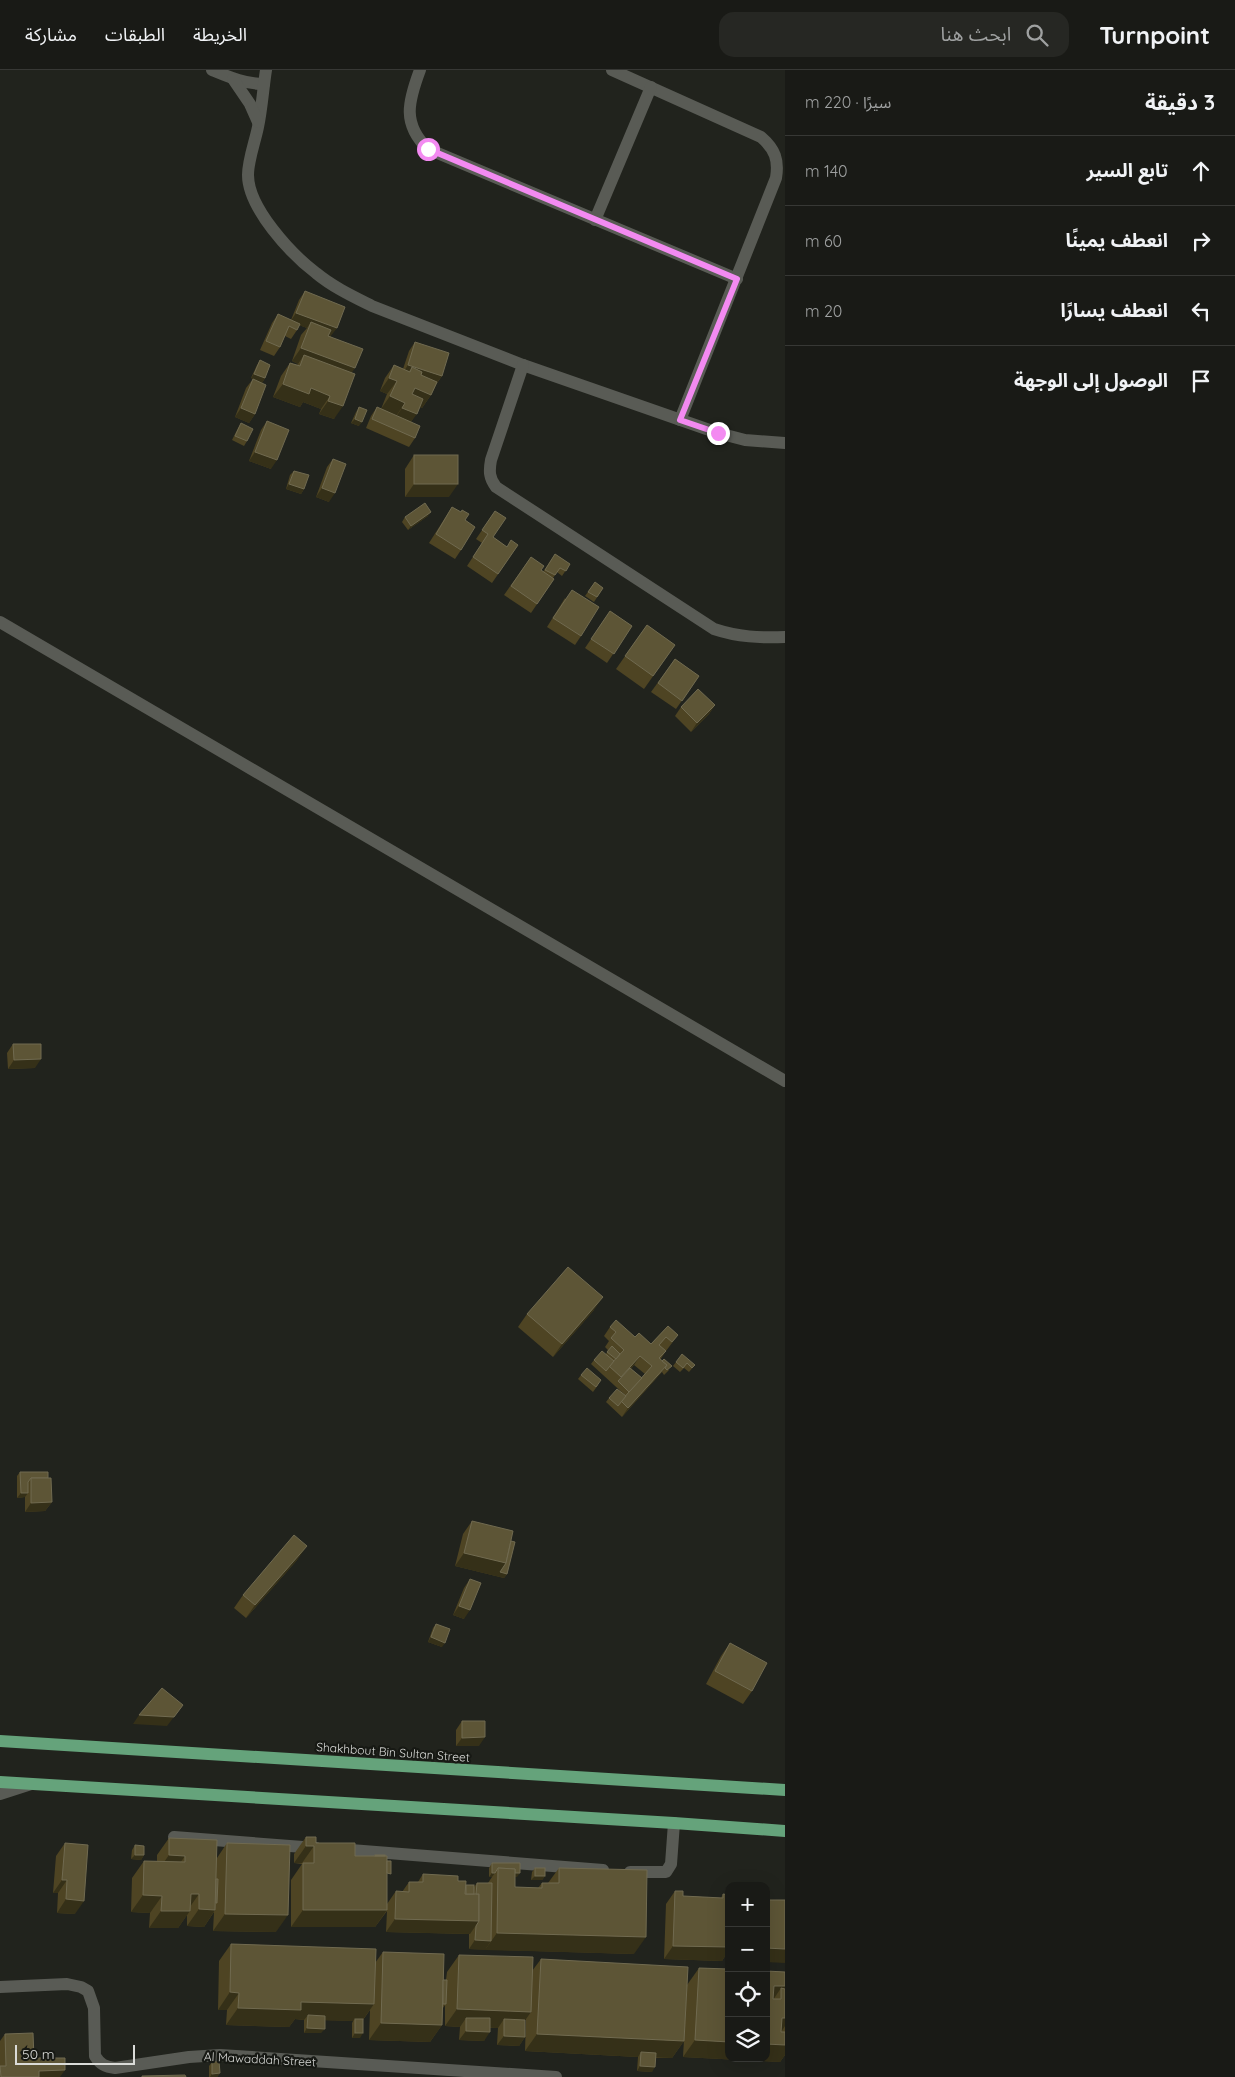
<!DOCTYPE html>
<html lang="ar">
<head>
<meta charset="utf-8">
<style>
  :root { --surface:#191a16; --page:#262723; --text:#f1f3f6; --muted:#9fa1a1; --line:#373835 }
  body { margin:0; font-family:Quicksand,"Noto Sans Arabic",sans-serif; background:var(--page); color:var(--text); direction:rtl }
  .controls { position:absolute; right:15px; bottom:15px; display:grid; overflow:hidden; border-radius:10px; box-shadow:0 5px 20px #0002 }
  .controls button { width:45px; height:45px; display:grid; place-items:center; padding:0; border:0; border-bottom:1px solid var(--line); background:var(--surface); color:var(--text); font:25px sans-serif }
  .scale { position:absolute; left:15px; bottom:12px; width:120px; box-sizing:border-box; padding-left:5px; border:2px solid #dadbd8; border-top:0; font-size:14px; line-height:18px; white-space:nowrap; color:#dadbd8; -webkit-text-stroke:4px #171914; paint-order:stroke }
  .stop { position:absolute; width:15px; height:15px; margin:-11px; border:4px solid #f38af1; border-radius:50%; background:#fff }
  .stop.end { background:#f38af1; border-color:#fff; box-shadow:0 1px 5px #0008 }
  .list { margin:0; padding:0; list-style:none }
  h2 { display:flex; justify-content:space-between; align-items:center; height:65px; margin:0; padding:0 20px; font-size:21px }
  h2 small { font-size:16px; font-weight:400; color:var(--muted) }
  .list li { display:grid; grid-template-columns:32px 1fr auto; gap:15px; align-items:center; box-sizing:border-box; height:70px; padding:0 20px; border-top:1px solid var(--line) }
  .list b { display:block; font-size:19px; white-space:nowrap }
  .list em { font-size:16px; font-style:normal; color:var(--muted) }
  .icon { flex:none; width:28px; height:28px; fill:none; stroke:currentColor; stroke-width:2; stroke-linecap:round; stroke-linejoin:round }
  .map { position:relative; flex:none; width:785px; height:2007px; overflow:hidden; direction:ltr }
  header { display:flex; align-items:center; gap:30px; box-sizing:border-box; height:70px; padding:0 25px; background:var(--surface); border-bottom:1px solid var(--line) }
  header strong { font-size:24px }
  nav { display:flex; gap:28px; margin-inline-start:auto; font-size:18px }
  .search { width:350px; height:45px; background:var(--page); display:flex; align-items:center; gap:12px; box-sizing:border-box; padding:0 18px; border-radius:15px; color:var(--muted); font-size:19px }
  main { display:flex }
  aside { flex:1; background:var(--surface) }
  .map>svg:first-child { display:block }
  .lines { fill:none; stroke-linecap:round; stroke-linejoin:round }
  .minor { stroke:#595b55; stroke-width:12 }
  .tertiary { stroke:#595b55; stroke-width:12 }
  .primary { stroke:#65a37b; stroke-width:12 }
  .wall { fill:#4e4423; fill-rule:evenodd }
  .shaded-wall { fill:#353018 }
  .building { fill:#5d5536; stroke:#706a50 }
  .route { stroke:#f38af1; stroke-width:6 }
  .labels { text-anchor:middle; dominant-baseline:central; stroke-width:4.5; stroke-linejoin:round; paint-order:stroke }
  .street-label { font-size:12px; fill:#dadbd8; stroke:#171914 }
</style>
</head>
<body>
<header>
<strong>Turnpoint</strong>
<div class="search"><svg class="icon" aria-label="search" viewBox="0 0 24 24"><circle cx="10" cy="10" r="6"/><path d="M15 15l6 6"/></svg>ابحث هنا</div>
<nav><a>الخريطة</a><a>الطبقات</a><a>مشاركة</a></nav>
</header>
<main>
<aside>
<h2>3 دقيقة<small>سيرًا · 220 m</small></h2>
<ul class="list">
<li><svg class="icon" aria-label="ahead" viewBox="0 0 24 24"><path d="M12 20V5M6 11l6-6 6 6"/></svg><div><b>تابع السير</b></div><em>140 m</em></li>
<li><svg class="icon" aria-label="right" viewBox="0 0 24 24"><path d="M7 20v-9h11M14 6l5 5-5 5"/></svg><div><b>انعطف يمينًا</b></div><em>60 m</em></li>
<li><svg class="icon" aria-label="left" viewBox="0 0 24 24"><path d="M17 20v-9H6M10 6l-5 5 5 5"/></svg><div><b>انعطف يسارًا</b></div><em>20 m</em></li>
<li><svg class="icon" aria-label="arrive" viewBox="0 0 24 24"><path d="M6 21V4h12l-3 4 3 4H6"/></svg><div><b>الوصول إلى الوجهة</b></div></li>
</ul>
</aside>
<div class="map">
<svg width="785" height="2007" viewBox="0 0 785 2007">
  <rect width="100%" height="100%" fill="#21231d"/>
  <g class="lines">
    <!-- minor -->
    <g class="minor">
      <path d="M212,0C229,7 245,14 264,14"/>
      <path d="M266,0C263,19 262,38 258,57C255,72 248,90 248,105C248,138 291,184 316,203C333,217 352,226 372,236L523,295L718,363L745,370L785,373"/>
      <path d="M420,0C408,32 402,54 428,79L737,209"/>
      <path d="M612,0L761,67C775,79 779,90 776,108L680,350"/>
      <path d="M233,9L250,34L258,52"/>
      <path d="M595,150L651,17"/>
      <path d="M523,295L491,390C489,401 489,408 496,417L714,559C738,567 760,568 785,567"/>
      <path d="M0,552L785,1011"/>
      <path d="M174,1767L316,1778"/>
      <path d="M338,1779L603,1800"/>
      <path d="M630,1802H666L671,1794L674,1753"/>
      <path d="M0,1917L67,1914L81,1917L88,1921L94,1938L95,1986C100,1994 105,1997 115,1998L189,1987L220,1985L556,2007"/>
    </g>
    <!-- tertiary -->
    <path class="tertiary" d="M0,1724L31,1714"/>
    <!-- primary -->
    <g class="primary">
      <path d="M0,1671L785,1720"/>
      <path d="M0,1712L674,1753L785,1761"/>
    </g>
  </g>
  <!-- wall -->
  <g class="wall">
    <path d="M305,221L352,303L334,349L319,344L321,339L303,332L300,337L273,327L281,306L290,293L297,295L298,294L292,291L301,265L307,258L299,255L297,260L291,269L285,266L280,277L274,286L260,280L272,253L278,244L291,250L299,230Z"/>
    <path d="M415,272L442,306L437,313L431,325L422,338L420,337L411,352L415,368L409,377L366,358L371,346L377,337L381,339L387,324L380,321L385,308L394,295L403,299L409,281Z"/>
    <path d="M260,290L265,308L262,313L251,308L257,295Z"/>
    <path d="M253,309L255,344L249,353L235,347L246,318Z"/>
    <path d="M359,337V356L351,353L356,342Z"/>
    <path d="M267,351L271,399L249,391L261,360Z"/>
    <path d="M241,353L247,371L244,376L232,370L238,358Z"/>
    <path d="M414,385L449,427H405V399Z"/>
    <path d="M333,389L329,432L316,427L327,397Z"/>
    <path d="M294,401L304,419L301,424L286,419L290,405Z"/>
    <path d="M452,437L465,450L461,480L455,489L429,473Z"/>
    <path d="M495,441L493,467L507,477L518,475L492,513L467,496L482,473L476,469Z"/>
    <path d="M428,446L408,460L402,452L405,447Z"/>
    <path d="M555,484L570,494L562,506L557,502L553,508L554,509L531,543L504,525L531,487L541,500L543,502Z"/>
    <path d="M595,512L603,518L594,532L585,526Z"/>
    <path d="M565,528L581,566L575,575L547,557Z"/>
    <path d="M610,541L632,556L607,593L585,578Z"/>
    <path d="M647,555L675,575L644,619L616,599Z"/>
    <path d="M675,589L699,606L676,639L651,622Z"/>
    <path d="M715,635L709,644L691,662L675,646L681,637Z"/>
    <path d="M13,974L35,998L8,999L7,983Z"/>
    <path d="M594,1240L553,1287L518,1257L527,1244Z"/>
    <path d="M668,1256L678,1265L666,1281L660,1290L669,1300L664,1305L662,1302L622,1347L606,1332L609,1328L626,1326L591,1294L594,1290L606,1284L608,1280L605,1277L609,1271L604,1266L610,1257L651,1274ZM634,1295L645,1304L642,1308L631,1299Z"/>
    <path d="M676,1292L695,1295L689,1302L684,1298L680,1302L673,1296Z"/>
    <path d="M581,1305L598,1315L593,1322L578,1309Z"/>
    <path d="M20,1402L48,1408L52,1432L45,1441L25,1442V1427L17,1428V1406Z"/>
    <path d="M472,1451L511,1471L507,1504L504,1508L455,1496L463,1464Z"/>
    <path d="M298,1489L246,1548L234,1538L243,1525Z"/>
    <path d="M470,1509L464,1549L453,1545L464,1518Z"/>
    <path d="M436,1554L442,1577L428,1572L433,1558Z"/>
    <path d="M730,1573L752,1621L743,1634L706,1614L721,1586Z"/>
    <path d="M462,1651L479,1676H456V1660Z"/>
    <path d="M306,1767L316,1773L355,1786H374L375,1785L387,1808V1834L396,1821L402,1822L409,1812H418L423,1804L458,1811L465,1816L474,1817L477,1813H488L492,1807H489V1798L492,1793L517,1807H515V1817L538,1818L542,1813H548L559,1798L634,1884L469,1879V1864L386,1862L387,1841L375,1857H291V1810L302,1794L294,1793V1784Z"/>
    <path d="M169,1768L217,1788L227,1773L276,1862L213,1861L214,1842L204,1857L187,1856V1845L178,1858H149L150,1843L131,1842L132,1808L144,1791H157V1785Z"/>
    <path d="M65,1773L75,1844L57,1843L58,1823H53L56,1786Z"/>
    <path d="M135,1775L144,1785L141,1790L131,1789L132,1780Z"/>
    <path d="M535,1798L545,1806L542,1810H531L532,1802Z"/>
    <path d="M675,1821L683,1826L721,1828L723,1824L729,1825V1890H727V1883L722,1891L664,1889L666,1834Z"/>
    <path d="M231,1874L375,1893L383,1882L443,1910H446L447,1902L459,1885L532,1901L541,1889L684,1971L672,1988H656L652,2002L637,2001L638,1987L525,1981L526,1948L525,1950V1967L519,1976L497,1975L498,1958H490L484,1971L459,1970L460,1957L445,1956V1935L443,1938L442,1955L430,1972L369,1970L370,1940L363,1950L360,1968H352V1953L353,1951L325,1950L321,1963H304V1950L295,1949L289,1957L226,1955L227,1940H218L219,1891Z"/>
    <path d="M699,1898L785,1902V1985L780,1992L683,1987L687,1915Z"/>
    <path d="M5,1964L34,1988L60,2007H0V1971Z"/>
    <path d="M212,1992L220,2003L217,2007H209V1996Z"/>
  </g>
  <!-- shaded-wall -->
  <g class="shaded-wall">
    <path d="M296,243L337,258L330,267L311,252L307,258L290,252Z"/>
    <path d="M301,278L355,298L346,311L304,285L298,294L292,291Z"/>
    <path d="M408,295L442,306L435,315L410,302L412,297L406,305L402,304Z"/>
    <path d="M254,304L265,308L262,313L251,308Z"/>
    <path d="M389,308L397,311L387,324L380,321Z"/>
    <path d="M283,314L311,318L330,326L321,339L303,332L300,337L273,327Z"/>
    <path d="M415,318L431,325L422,338L406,331Z"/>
    <path d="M390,326L405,333L396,346L381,339Z"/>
    <path d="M328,331L343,336L334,349L319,344Z"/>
    <path d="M241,338L255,344L249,353L235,347Z"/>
    <path d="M402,338L417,344L407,357L393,351Z"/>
    <path d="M355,349L362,352L359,356L351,353Z"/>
    <path d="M255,382L277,390L271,399L249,391Z"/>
    <path d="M289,414L304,419L301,424L286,419Z"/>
    <path d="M414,414H458L449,427H405Z"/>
    <path d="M322,418L335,423L329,432L316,427Z"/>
    <path d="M431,442L428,446L408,460L411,456Z"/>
    <path d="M715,635L709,644L691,662L697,653Z"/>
    <path d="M41,989L35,998L8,999L14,990Z"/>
    <path d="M603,1227L594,1240L553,1287L562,1274Z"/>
    <path d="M640,1286L634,1295L619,1312L618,1311L621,1307Z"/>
    <path d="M667,1295L660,1304L622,1347L628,1338Z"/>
    <path d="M21,1423H28L25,1427L17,1428Z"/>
    <path d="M52,1432L45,1441L25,1442L31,1433Z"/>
    <path d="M307,1476L298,1489L246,1548L255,1535Z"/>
    <path d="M464,1483L506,1493L507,1504L504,1508L455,1496Z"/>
    <path d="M459,1536L470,1540L464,1549L453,1545Z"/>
    <path d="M431,1567L445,1573L442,1577L428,1572Z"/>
    <path d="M183,1635L167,1656L133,1654L139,1645Z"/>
    <path d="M485,1667L479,1676H456L462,1668Z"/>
    <path d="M306,1776H314L302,1793H294Z"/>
    <path d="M135,1785H144L141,1790L131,1789Z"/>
    <path d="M169,1785L185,1786L173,1803L157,1802Z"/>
    <path d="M492,1803H495L492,1807H489Z"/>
    <path d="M498,1803H520L517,1807H498Z"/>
    <path d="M535,1806H545L542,1810H531Z"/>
    <path d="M62,1810H67L58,1823H53Z"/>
    <path d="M191,1824H199L187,1841Z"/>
    <path d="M143,1825L162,1826L150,1843L131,1842Z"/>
    <path d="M66,1829L84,1831L75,1844L57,1843Z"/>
    <path d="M199,1839L215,1840L204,1857L187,1856Z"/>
    <path d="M303,1840H387L375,1857H291Z"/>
    <path d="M161,1841H190L178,1858H149Z"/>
    <path d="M225,1844L288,1845L276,1862L213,1861Z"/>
    <path d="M395,1849L479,1851L470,1864L386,1862Z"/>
    <path d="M497,1863L646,1867L634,1884L485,1880Z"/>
    <path d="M475,1870L491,1871L485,1880L469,1879Z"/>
    <path d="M673,1876L729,1877V1880L722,1891L664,1889Z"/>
    <path d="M766,1878L785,1879V1893L766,1892Z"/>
    <path d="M774,1916H785V1933L781,1929V1918L771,1933Z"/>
    <path d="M230,1922L239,1923L227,1940H218Z"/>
    <path d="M301,1932L374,1934L362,1951L355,1949L353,1951L307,1950L308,1945L304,1950L295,1949L289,1957L226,1955L238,1938Z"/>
    <path d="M457,1939L531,1942L519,1959L504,1949L498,1958L466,1957V1948L460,1957L445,1956Z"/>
    <path d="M782,1948H785V1956L779,1965Z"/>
    <path d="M381,1953L442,1955L430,1972L369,1970Z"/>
    <path d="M307,1958L325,1959L321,1963H304Z"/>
    <path d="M466,1961L490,1962L484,1971L459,1970Z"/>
    <path d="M355,1963H363L360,1968H352Z"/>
    <path d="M537,1964L684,1971L672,1988L641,1987V1982L638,1987L525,1981Z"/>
    <path d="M504,1966L525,1967L519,1976L497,1975Z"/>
    <path d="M695,1970L729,1972V1988H766V1974L785,1975V1985L780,1992L683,1987Z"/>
    <path d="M640,1996L655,1997L652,2002L637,2001Z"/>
    <path d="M65,2000L60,2007H27L39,2001Z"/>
    <path d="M220,2003L217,2007H210L212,2004Z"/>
  </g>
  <!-- building -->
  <g class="building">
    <path d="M305,221L345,237L337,258L296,243Z"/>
    <path d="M278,244L300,254L297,260L289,256L280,277L266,271Z"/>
    <path d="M311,252L331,260L328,266L363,279L355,298L301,278Z"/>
    <path d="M415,272L449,283L442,306L408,295Z"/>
    <path d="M304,285L355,304L343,336L328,331L330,326L311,318L309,324L283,314L290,293L300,296Z"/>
    <path d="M260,290L270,295L265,308L254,304Z"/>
    <path d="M394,295L410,302L412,297L422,302L421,305L437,312L431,325L415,318L412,324L423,329L417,344L402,338L405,333L390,326L397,311L389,308Z"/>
    <path d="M253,309L266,315L255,344L241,338Z"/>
    <path d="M359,337L367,340L362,352L355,349Z"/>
    <path d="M377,337L420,356L415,368L372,349Z"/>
    <path d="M267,351L289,360L277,390L255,382Z"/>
    <path d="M241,353L253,359L247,371L235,366Z"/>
    <rect x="414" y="385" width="44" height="29"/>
    <path d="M333,389L346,394L335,423L322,418Z"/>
    <path d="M294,401L309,405L304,419L289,414Z"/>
    <path d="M425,433L431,442L411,456L405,447Z"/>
    <path d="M452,437L461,442L462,440L469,444L465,450L475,457L461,480L436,464Z"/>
    <path d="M495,441L506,448L493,467L507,477L511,470L518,475L498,504L473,487L488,464L482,460Z"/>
    <path d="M555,484L570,494L566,501L560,498L555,505L545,500Z"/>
    <path d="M531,487L544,496L541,500L554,509L537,534L511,516Z"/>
    <path d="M595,512L603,518L597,527L588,522Z"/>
    <path d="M572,520L599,537L581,566L553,548Z"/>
    <path d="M610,541L632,556L614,584L591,569Z"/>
    <path d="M647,555L675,575L653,606L625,586Z"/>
    <path d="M675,589L699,606L682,631L658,613Z"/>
    <path d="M698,619L715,635L697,653L681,637Z"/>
    <path d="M13,974H41V989L14,990Z"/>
    <path d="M568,1197L603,1227L562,1274L527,1244Z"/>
    <path d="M616,1250L635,1267L639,1263L651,1274L668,1256L678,1265L672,1272L666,1267L659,1275L666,1281L659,1288L667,1295L628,1338L621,1331L652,1296L640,1286L621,1307L609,1296L624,1280L611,1268L616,1262L610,1257Z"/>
    <path d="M612,1276L620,1284L616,1289L607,1282Z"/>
    <path d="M602,1281L614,1291L606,1301L594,1290Z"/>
    <path d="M682,1284L695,1295L692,1298L687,1293L683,1298L676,1292Z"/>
    <path d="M664,1289L672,1296L667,1300L665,1298L667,1295L662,1291Z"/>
    <path d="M587,1298L601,1310L596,1317L581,1305Z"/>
    <path d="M630,1298L642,1308L629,1322L618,1311Z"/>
    <path d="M617,1319L626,1326L618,1336L609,1328Z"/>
    <path d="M20,1402H48V1408H31L28,1412V1423H21Z"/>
    <path d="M31,1408H51L52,1432L31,1433Z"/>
    <path d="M472,1451L513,1461L506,1493L464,1483Z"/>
    <path d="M294,1465L307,1476L255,1535L243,1525Z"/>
    <path d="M511,1471L515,1472L507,1504L500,1502L506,1493Z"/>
    <path d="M470,1509L481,1513L470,1540L459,1536Z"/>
    <path d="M436,1554L450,1559L445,1573L431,1567Z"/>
    <path d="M730,1573L767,1593L752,1621L715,1601Z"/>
    <path d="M162,1618L183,1635L174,1647L139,1645Z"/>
    <path d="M462,1651H485V1667L462,1668Z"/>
    <path d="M306,1767H316V1773H355V1786H387V1840H303V1793H314V1776H306Z"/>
    <path d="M169,1768L217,1770L215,1840L199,1839V1824H191L190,1841H161L162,1826L143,1825L144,1791L185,1792V1786L169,1785Z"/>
    <path d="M65,1773L88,1775L84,1831L66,1829L67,1810H62Z"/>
    <path d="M227,1773L290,1775L288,1845L225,1844Z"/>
    <path d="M135,1775L144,1776V1785H135Z"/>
    <rect x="375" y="1785" width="10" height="1"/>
    <path d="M387,1791H391V1804L387,1803Z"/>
    <path d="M492,1793H520V1803H515V1799L498,1798L495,1803H492Z"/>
    <path d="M498,1798L515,1799V1817L542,1818V1813H559V1798L647,1800L646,1867L497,1863Z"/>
    <rect x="535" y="1798" width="10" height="8"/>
    <path d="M423,1804L458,1806V1811H466L465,1824H479V1851L395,1849L396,1821L409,1822V1812H423Z"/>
    <path d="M216,1809H218L217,1833H216Z"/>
    <path d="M477,1813H492L491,1871L475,1870L476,1856L479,1851V1824H476Z"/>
    <rect x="466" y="1815" width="8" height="9"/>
    <path d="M675,1821H683V1826L723,1828V1824L729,1825V1877L673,1876Z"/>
    <path d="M766,1830H785V1879L766,1878Z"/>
    <path d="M231,1874L376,1879L374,1934L301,1932V1940L238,1938L239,1923L230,1922Z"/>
    <path d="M383,1882L444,1884L442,1955L381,1953Z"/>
    <path d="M459,1885L533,1887L531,1942L457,1939Z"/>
    <path d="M541,1889L688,1897L684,1971L537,1964Z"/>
    <path d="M699,1898L729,1899V1972L695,1970Z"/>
    <path d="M766,1901L785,1902V1916H774L773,1929H781V1918L785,1919V1948H782L781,1962H785V1975L766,1974Z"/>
    <path d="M443,1910H447L446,1934H443Z"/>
    <path d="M308,1945L325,1946V1959L307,1958Z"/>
    <path d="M466,1948H490V1962L466,1961Z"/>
    <rect x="355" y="1949" width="8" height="14"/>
    <path d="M504,1949L525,1950V1967L504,1966Z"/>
    <path d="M33,1963L34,1988H65V2000L39,2001V2007H1L0,1996H6L5,1964Z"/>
    <path d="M641,1982L656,1983L655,1997L640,1996Z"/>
    <path d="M219,1991L220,2003L212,2004V1992Z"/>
    <path d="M185,2005L186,2007H142V2006Z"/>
  </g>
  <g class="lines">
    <!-- route -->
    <path class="route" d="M428,79L737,209L680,350L718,363"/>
  </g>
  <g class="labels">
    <!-- street labels -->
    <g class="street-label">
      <text transform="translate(393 1682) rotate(4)">Shakhbout Bin Sultan Street</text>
      <text transform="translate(260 1989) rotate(3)">Al Mawaddah Street</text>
    </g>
  </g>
</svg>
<div class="controls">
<button>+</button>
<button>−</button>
<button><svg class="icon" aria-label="locate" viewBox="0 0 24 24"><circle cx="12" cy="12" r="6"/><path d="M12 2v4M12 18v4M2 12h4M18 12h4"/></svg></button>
<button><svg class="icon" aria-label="layers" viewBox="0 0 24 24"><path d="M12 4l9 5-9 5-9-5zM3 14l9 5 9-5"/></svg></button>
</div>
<div class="scale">50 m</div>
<div class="stop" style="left:428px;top:79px"></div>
<div class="stop end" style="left:718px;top:363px"></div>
</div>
</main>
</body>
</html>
